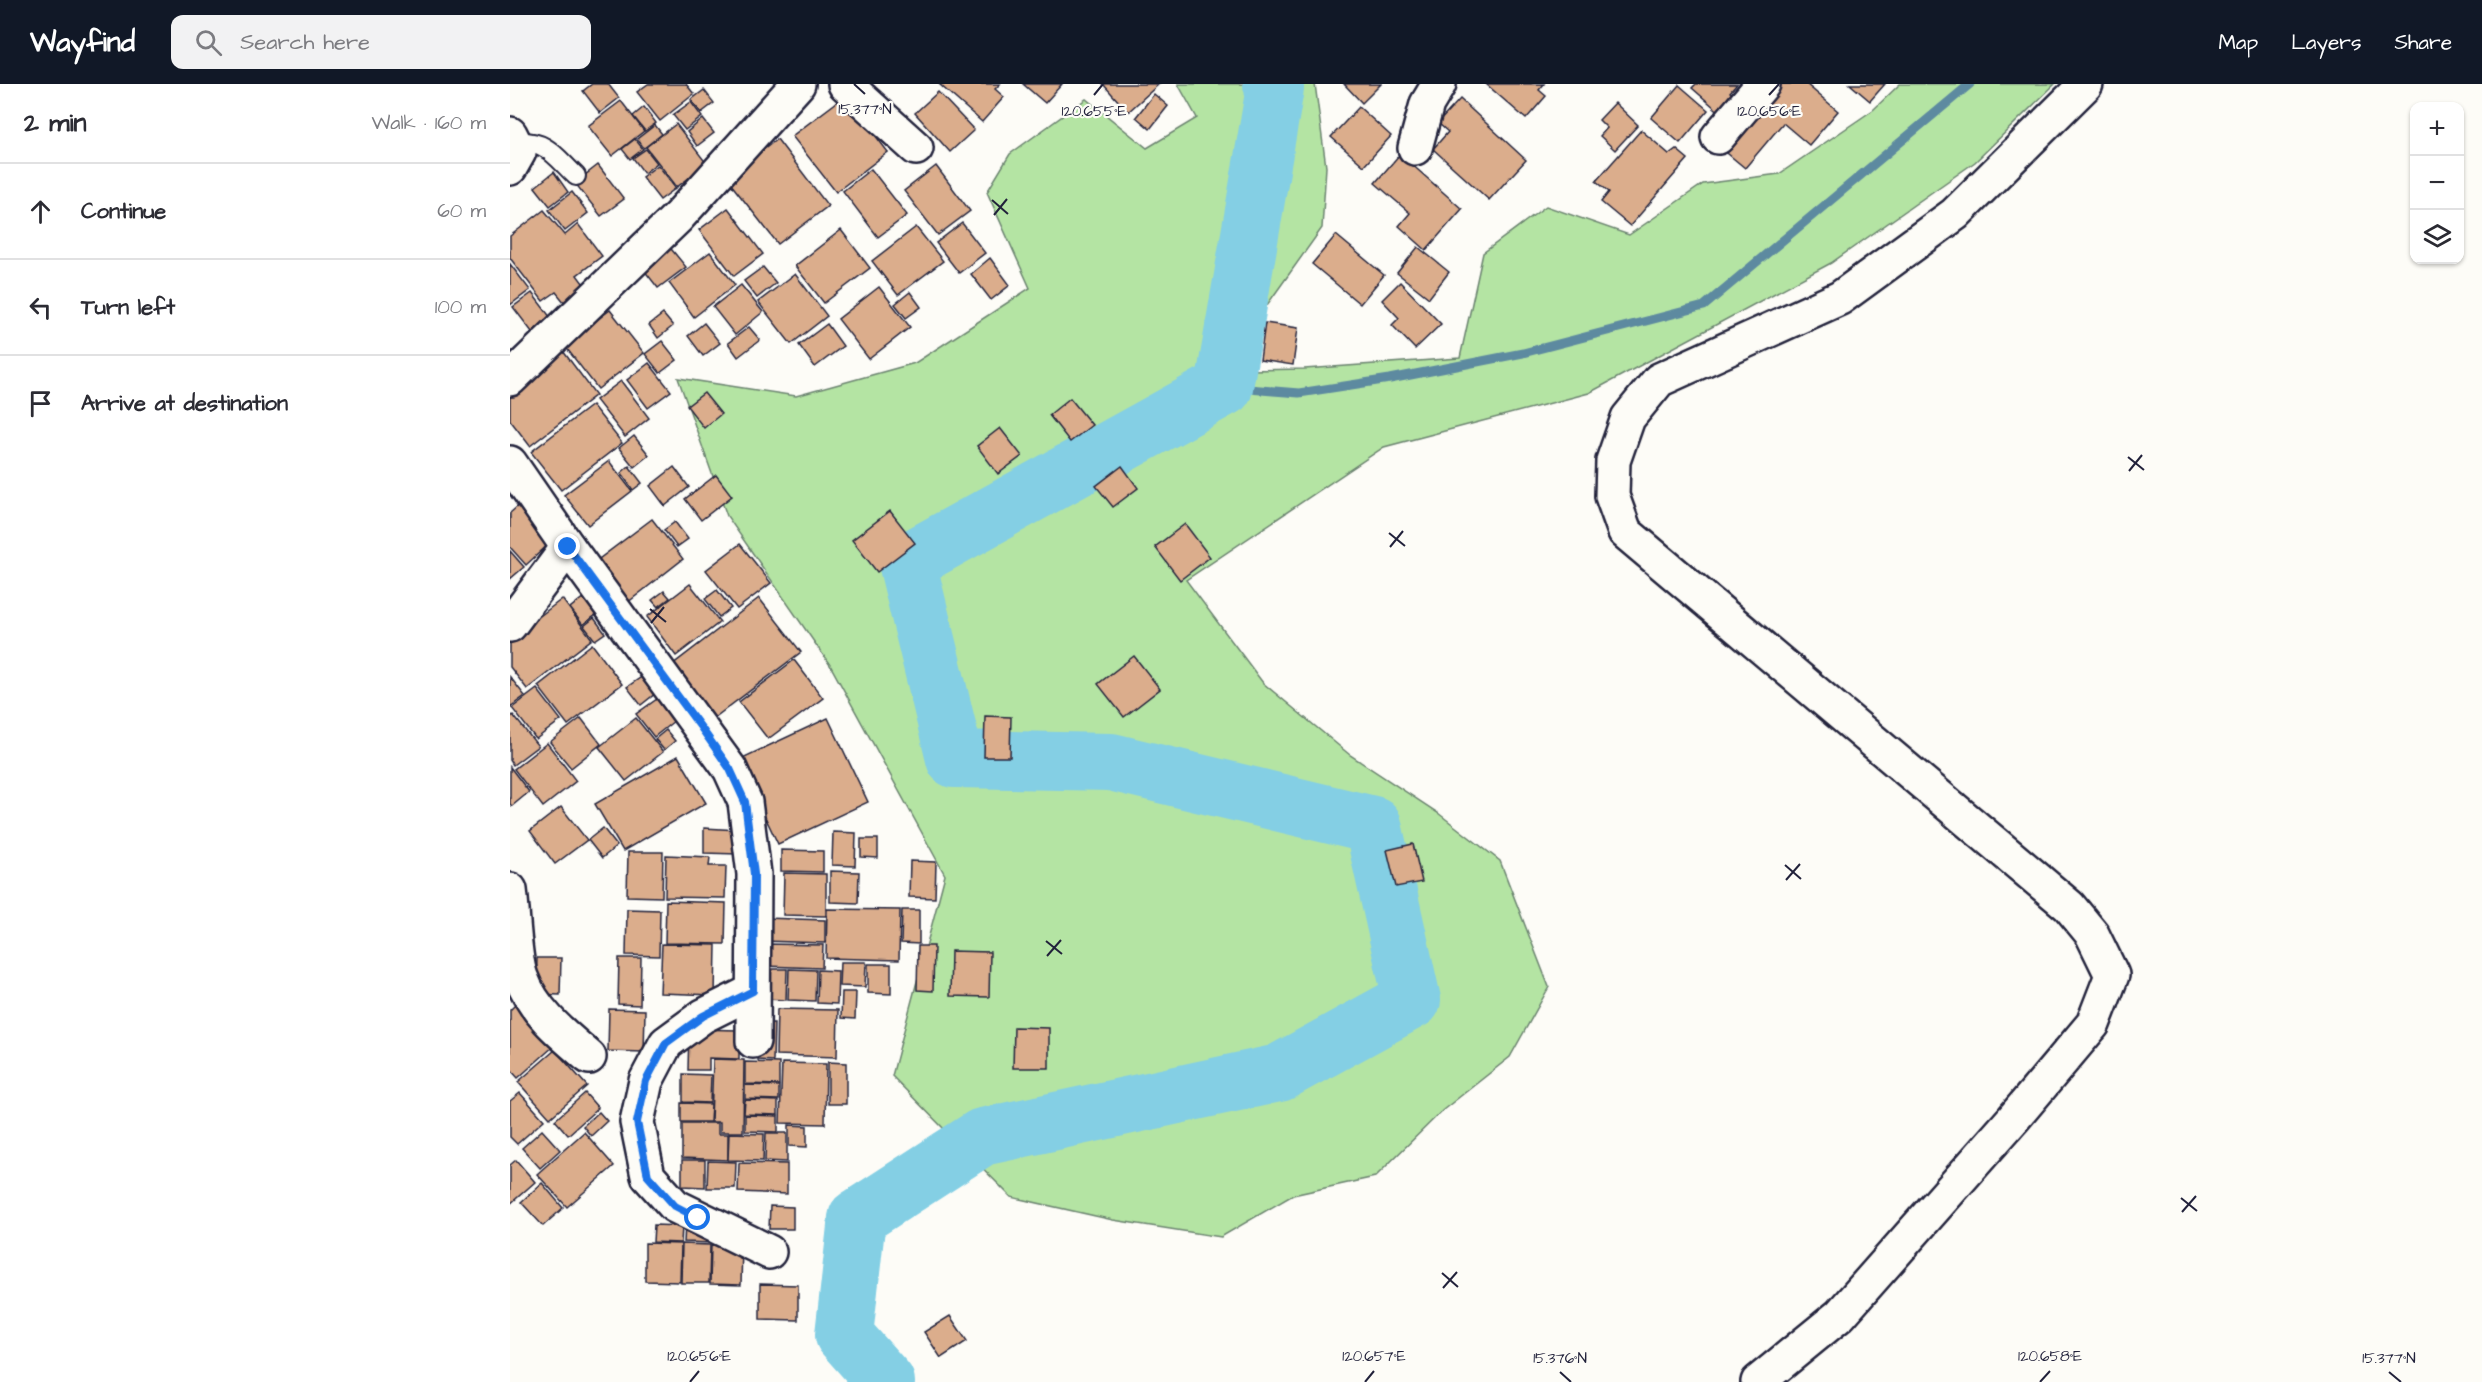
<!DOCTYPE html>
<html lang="en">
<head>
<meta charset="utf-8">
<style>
  :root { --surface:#fff; --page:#f2f2f3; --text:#2b2b33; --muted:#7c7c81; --line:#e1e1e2; --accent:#111827 }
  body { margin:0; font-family:"Architects Daughter",sans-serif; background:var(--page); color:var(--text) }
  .controls { position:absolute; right:18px; top:18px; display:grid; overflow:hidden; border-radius:12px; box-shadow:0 2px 4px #0004 }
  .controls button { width:54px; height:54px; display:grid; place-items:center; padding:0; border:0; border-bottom:2px solid var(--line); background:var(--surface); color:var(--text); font:30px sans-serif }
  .stop { position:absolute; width:18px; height:18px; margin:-14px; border:4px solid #1a73e8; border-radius:50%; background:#fff }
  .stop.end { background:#1a73e8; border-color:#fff; box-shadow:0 2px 6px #0008 }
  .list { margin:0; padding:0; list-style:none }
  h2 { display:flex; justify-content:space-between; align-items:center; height:78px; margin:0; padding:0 24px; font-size:26px }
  h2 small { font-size:20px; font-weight:400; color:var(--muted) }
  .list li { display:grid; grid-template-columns:39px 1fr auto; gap:18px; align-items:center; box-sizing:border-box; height:96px; padding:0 24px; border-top:2px solid var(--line) }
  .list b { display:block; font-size:22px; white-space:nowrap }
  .list em { font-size:20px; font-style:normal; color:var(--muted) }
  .icon { flex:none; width:33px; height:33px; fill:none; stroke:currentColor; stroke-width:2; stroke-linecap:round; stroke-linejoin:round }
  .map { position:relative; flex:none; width:1972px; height:1298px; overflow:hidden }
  header { display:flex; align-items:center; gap:36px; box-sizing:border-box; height:84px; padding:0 30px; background:var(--accent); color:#fff }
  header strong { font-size:28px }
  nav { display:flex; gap:33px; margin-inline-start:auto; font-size:21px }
  .search { width:420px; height:54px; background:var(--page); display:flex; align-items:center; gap:15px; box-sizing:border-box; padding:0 21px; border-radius:12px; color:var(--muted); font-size:22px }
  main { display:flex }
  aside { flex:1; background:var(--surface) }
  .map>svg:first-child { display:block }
  .green { fill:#b4e4a3; stroke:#6b836f; stroke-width:1.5 }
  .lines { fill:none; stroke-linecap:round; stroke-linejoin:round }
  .stream { stroke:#5d8aa0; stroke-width:9 }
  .river { stroke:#84cfe4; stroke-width:58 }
  .building { fill:#dbad8c; stroke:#22223b; stroke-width:1.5 }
  .lane-casing { stroke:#22223b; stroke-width:22 }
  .street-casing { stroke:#22223b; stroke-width:38 }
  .lane { stroke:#fdfcf7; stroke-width:18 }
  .street { stroke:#fdfcf7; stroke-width:33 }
  .route { stroke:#1a73e8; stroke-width:8 }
  .ticks { fill:none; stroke:#22223b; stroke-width:2 }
  .ticks-label { font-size:15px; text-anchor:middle; fill:#22223b; stroke:#fdfcf7; stroke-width:4.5; stroke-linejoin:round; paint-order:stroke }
</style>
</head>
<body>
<header>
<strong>Wayfind</strong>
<div class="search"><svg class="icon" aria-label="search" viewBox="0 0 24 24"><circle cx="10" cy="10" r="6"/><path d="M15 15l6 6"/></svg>Search here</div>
<nav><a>Map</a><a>Layers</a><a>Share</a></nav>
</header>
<main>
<aside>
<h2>2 min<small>Walk · 160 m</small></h2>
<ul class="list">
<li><svg class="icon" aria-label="ahead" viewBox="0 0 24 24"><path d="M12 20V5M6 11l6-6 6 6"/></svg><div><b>Continue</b></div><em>60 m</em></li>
<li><svg class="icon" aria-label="left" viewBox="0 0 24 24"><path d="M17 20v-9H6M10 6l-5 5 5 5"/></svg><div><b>Turn left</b></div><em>100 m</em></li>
<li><svg class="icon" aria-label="arrive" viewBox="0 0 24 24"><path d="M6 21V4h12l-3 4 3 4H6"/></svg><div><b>Arrive at destination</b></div></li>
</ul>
</aside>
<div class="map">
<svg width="1972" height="1298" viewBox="0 0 1972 1298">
  <rect width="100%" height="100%" fill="#fdfcf7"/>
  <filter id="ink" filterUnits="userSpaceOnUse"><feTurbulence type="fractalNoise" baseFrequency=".0167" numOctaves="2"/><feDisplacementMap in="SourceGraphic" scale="12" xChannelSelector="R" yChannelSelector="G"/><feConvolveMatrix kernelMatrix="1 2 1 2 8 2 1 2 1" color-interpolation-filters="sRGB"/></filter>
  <g filter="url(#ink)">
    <!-- green -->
    <path class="green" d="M668,0H805L816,83L812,144L737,249V286L794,285L950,274L973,169L1036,122L1119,151L1193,100L1269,90L1363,26L1390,0H1545L1465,78L1321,179L1079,309L874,363L676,496L753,599L840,671L928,729L990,777L1039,903L1000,973L933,1026L865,1093L783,1111L711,1153L603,1136L501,1113L382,992L435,791L320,581L217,432L168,294L286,312L405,279L520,204L477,108L500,70L576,15L637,64L687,34Z"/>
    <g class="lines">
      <!-- stream -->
      <path class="stream" d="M714,303L789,309L880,295L1013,269L1194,222L1460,0"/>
      <!-- river -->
      <path class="river" d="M376,1298L334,1251L347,1134L472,1053L769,989L902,916L863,741L601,678L445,675L397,478L714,303L765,4L762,0"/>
    </g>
    <!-- building -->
    <g class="building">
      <path d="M82,0H98L109,14L90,29L73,7Z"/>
      <path d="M138,0H176L184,10L150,37L127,8Z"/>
      <path d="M429,0H490L485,5L494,13L472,38Z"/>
      <path d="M513,0H552L535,19Z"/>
      <path d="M593,0H649L618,28Z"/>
      <path d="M834,0H871L852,19Z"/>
      <path d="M976,0H1034L1029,6L1036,12L1016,35Z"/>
      <path d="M1186,0H1227L1220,8L1227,14L1213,31L1182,4Z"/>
      <path d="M1267,0H1296L1328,27L1299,61L1273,39L1235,84L1212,65Z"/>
      <path d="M1340,0H1375L1360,17Z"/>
      <path d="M1169,1L1198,26L1170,59L1141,34Z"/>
      <path d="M194,6L204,19L191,29L181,16Z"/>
      <path d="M428,8L464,46L440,68L405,29Z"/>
      <path d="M644,10L658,22L640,45L626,33Z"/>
      <path d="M335,12L378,68L326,108L282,52Z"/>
      <path d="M950,15L1016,76L979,116L923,65L938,48L928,39Z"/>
      <path d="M111,17L134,47L102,72L78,42Z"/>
      <path d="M181,18L192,33L175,46L163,31Z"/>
      <path d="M1105,19L1128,41L1105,66L1090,52L1097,44L1089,36Z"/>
      <path d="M134,23L146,39L135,47L123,32Z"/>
      <path d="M849,23L881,52L854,82L821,53Z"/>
      <path d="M193,35L204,49L187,62L177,48Z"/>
      <path d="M166,40L197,80L167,103L136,63Z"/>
      <path d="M145,41L152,50L134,64L127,55Z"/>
      <path d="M1131,46L1159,70L1166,65L1178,75L1120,142L1091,118L1099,108L1086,97Z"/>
      <path d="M125,55L133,65L120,75L112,65Z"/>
      <path d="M267,55L318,122L268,160L217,95Z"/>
      <path d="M136,65L147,79L134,89L123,74Z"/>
      <path d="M890,70L952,125L916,166L889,142L900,129L865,99Z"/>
      <path d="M88,81L114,115L91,132L65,99Z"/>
      <path d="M148,81L166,104L150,116L132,93Z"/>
      <path d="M426,82L460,127L428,151L394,107Z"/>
      <path d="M361,85L397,131L368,153L333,107Z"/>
      <path d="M44,88L58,108L40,122L25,103Z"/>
      <path d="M62,108L78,129L55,147L39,126Z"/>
      <path d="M218,124L253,170L224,192L189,146Z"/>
      <path d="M34,126L55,151L68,140L92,172L67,191L76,203L55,219L46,208L33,217L0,174V152Z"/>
      <path d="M452,139L475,169L449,189L426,159Z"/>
      <path d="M406,143L433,177L388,211L362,177Z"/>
      <path d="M331,146L360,184L314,219L285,182Z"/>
      <path d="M826,151L874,191L850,220L802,180Z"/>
      <path d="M157,160L176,183L148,204L130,181Z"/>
      <path d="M908,163L939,188L919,214L887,189Z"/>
      <path d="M200,168L225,201L184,233L159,199Z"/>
      <path d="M480,174L500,201L481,216L461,190Z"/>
      <path d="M0,180L20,206L0,221Z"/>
      <path d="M253,183L266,199L247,214L234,197Z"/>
      <path d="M285,190L317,232L281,260L248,218Z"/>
      <path d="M890,198L931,240L905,265L882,241L889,234L872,216Z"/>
      <path d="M231,201L253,228L225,251L203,223Z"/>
      <path d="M369,203L400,243L359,275L328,235Z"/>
      <path d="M400,208L411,223L396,234L385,220Z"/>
      <path d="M22,209L41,234L22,248L3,223Z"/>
      <path d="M100,226L134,269L88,305L54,261Z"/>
      <path d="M153,230L163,242L148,254L139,241Z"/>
      <path d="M194,239L210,259L193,272L178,252Z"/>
      <path d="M755,239L788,244L783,281L750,276Z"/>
      <path d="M317,240L333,262L305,283L289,261Z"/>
      <path d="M239,243L250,256L228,273L218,259Z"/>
      <path d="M152,257L167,276L150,289L135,270Z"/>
      <path d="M53,267L86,311L20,362L0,336V308Z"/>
      <path d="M139,279L161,307L138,324L117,296Z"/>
      <path d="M111,297L139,334L115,353L86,316Z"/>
      <path d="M194,309L211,330L194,344L177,322Z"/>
      <path d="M560,314L582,341L560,358L539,331Z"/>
      <path d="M82,321L112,359L51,406L21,368Z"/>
      <path d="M490,344L512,372L488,390L467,362Z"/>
      <path d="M124,352L139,371L124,383L109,364Z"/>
      <path d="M99,377L122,407L78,441L54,411Z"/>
      <path d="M119,382L132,399L123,406L111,389Z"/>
      <path d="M612,382L628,404L603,423L586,402Z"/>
      <path d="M164,383L179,403L155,422L140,402Z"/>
      <path d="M206,391L222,412L191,436L175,415Z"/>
      <path d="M8,422L41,458L16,481L0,463V429Z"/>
      <path d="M380,427L405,459L367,488L342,456Z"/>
      <path d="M142,435L173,475L117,519L85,478Z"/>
      <path d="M165,438L178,455L167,463L154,446Z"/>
      <path d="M675,440L700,473L670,496L645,463Z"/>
      <path d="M230,460L261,499L227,525L196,486Z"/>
      <path d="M0,467L14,483L0,495Z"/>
      <path d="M180,500L210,538L166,572L137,533Z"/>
      <path d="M207,506L221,524L209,533L195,515Z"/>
      <path d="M154,507L160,514L148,523L142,516Z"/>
      <path d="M79,509L92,526L73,541L60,524Z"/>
      <path d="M249,514L291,568L204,634L162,581Z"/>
      <path d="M52,515L82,555L17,605L0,583V555Z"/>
      <path d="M84,534L95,549L85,556L74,542Z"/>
      <path d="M82,560L112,600L58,641L28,602Z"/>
      <path d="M624,572L650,605L614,633L588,600Z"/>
      <path d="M284,576L313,614L258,655L229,618Z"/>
      <path d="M133,592L146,609L131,621L117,603Z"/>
      <path d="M0,593L15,612L0,623Z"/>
      <path d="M27,605L51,636L26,655L2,624Z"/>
      <path d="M147,615L164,637L144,653L126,630Z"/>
      <path d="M3,631L28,662L3,681L0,676V634Z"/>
      <path d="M475,632L501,633L500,673H474Z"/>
      <path d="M71,634L91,660L61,684L40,658Z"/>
      <path d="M126,634L153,668L116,697L89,663Z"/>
      <path d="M318,634L358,718L268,760L228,676Z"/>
      <path d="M156,646L165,657L154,666L145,655Z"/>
      <path d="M37,659L66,697L33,723L4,685Z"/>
      <path d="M168,672L196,719L113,767L85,720Z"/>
      <path d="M0,683L19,708L2,722L0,720Z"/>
      <path d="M51,723L77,756L45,780L20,747Z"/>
      <path d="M93,744L107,762L92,774L78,756Z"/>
      <path d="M194,744L228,746V770L194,769Z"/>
      <path d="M323,748L346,749L345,782L322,781Z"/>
      <path d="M351,755H368V774L351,773Z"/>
      <path d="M903,760L912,798L886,803L877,766Z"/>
      <path d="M271,766L313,767V788L271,787Z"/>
      <path d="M118,768H153L152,813L117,812Z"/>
      <path d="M156,771L200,773L199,782H216L215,814L155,813Z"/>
      <path d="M400,777L426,778L425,814L399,813Z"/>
      <path d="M320,787L349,788L348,819L320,818Z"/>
      <path d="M274,789L316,790V832L273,831Z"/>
      <path d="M156,817L216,819L215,860L155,859Z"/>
      <path d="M117,825L150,826L149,872L116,871Z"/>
      <path d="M317,825L390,826L389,876L316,874Z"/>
      <path d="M392,826H409V860L391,859Z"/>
      <path d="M254,834L315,836V859L253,857Z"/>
      <path d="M152,860L206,861L205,911L150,909Z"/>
      <path d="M254,860L313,861L312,884L254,882Z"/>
      <path d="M408,862H424L423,907L407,906Z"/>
      <path d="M441,867L480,868L479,913L440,912Z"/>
      <path d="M27,874H51L50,911L26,910Z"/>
      <path d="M109,874H131L130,921L108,920Z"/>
      <path d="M330,878H356L355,903L329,902Z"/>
      <path d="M358,880H381V910L358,909Z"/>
      <path d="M256,885H277L276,916L255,915Z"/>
      <path d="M279,885L306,886L305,917L278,916Z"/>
      <path d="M308,886L328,887L327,920L307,919Z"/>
      <path d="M332,908H346L345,935L331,934Z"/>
      <path d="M7,919L45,961L8,994L0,985V926Z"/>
      <path d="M99,925L135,926L134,968L98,967Z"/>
      <path d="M267,925L328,926L327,973L266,971Z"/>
      <path d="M248,939H264L263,977L248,976Z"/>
      <path d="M504,943L539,944V984H503Z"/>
      <path d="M179,945L229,946V975L199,974V986H178Z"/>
      <path d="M45,966L77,1002L40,1034L8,998Z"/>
      <path d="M203,975L234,976L233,1048H210V1038H201Z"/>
      <path d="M235,978L269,979V1001L235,1000Z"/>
      <path d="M318,978L336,979V1020H318Z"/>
      <path d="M272,979L316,980L315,1040L270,1039Z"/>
      <path d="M173,990L201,991L200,1019L173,1018Z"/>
      <path d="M235,1001L269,1002V1016L235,1015Z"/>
      <path d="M10,1009L34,1036L7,1060L0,1053V1017Z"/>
      <path d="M75,1009L88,1024L58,1051L45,1036Z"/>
      <path d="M235,1016L268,1017V1031L234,1030Z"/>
      <path d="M171,1019L201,1020L200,1038H171Z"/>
      <path d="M89,1028L97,1037L81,1052L73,1042Z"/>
      <path d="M235,1031L268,1032V1048L235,1047Z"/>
      <path d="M172,1039H208V1050H218V1076L172,1074Z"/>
      <path d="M279,1041L297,1042V1063L279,1062Z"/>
      <path d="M32,1046L50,1066L30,1084L12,1064Z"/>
      <path d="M74,1048L104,1082L57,1123L27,1090Z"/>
      <path d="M219,1049L254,1050L253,1077L218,1076Z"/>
      <path d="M256,1049H277V1078L255,1077Z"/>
      <path d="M6,1076L25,1098L0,1120V1081Z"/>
      <path d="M172,1076H195V1103L172,1102Z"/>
      <path d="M198,1077L226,1078L225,1104H197Z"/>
      <path d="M229,1079L277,1080V1110L228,1108Z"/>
      <path d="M32,1099L53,1124L33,1142L11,1118Z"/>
      <path d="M260,1122L283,1123V1145H259Z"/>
      <path d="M144,1141L172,1142L171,1159L143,1158Z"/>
      <path d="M175,1141L202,1142V1159L174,1158Z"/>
      <path d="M135,1159L171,1160L170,1198L135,1197Z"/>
      <path d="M172,1160L200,1161L199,1199H171Z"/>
      <path d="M201,1161L232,1162L231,1201L200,1200Z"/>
      <path d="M250,1200L288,1201V1236L250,1235Z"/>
      <path d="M440,1232L457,1257L431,1274L414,1248Z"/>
    </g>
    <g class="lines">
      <!-- lane casing -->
      <g class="lane-casing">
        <path id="lane" d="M6,58C37,56 45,72 66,92"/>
      </g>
      <!-- street casing -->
      <g class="street-casing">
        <g id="street">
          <path d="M335,0L406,64"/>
          <path d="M0,50L9,68L0,84"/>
          <path d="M1208,53L1253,0"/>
          <path d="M905,64L917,20L929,0"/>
          <path d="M0,295L168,133L288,0"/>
          <path d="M0,379L58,463L220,685L235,718L244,790L243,957"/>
          <path d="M0,541L58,463"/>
          <path d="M0,806C3,828 4,875 11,893C23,927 53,951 79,973"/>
          <path d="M243,907L193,932L156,959L136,997L127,1038L138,1092L165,1122L259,1168"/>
          <path d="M1248,1298L1330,1231L1503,1035L1583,940L1602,891L1582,850L1559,822L1115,448L1102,412L1103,377L1118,334L1149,296L1330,214L1445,130L1576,0"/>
        </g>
      </g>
      <!-- lane -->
      <use href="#lane" class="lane"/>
      <!-- street -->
      <use href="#street" class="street"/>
    </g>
  </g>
  <g class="lines" filter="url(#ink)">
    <!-- route -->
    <path class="route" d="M58,463L192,645L220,685L235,718L244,790L243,907L193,932L156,959L136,997L127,1038L138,1092L165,1122L188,1134"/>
  </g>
  <!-- ticks -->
  <path class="ticks" d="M344,0L355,10M584,11L593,0M1259,11L1269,0M482,116L498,130M484,131L497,115M1618,373L1634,386M1619,387L1632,371M879,449L895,462M880,463L893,447M140,525L156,538M141,539L154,523M1275,781L1291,795M1276,796L1290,780M536,857L552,870M537,872L551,856M1671,1114L1687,1127M1672,1128L1686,1112M932,1189L948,1203M933,1204L947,1188M1050,1288L1061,1298M1879,1288L1891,1298M180,1298L189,1287M855,1298L864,1287M1530,1298L1540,1287"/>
  <g class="ticks-label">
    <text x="355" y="30">15.377°N</text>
    <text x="584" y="32">120.655°E</text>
    <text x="1259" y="32">120.656°E</text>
    <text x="189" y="1277">120.656°E</text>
    <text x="864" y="1277">120.657°E</text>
    <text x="1540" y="1277">120.658°E</text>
    <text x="1050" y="1279">15.376°N</text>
    <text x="1879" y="1279">15.377°N</text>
  </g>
</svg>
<div class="controls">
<button>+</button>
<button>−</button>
<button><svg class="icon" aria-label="layers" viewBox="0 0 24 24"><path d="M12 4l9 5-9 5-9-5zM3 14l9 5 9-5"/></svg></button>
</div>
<div class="stop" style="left:188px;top:1134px"></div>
<div class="stop end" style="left:58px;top:463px"></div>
</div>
</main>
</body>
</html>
